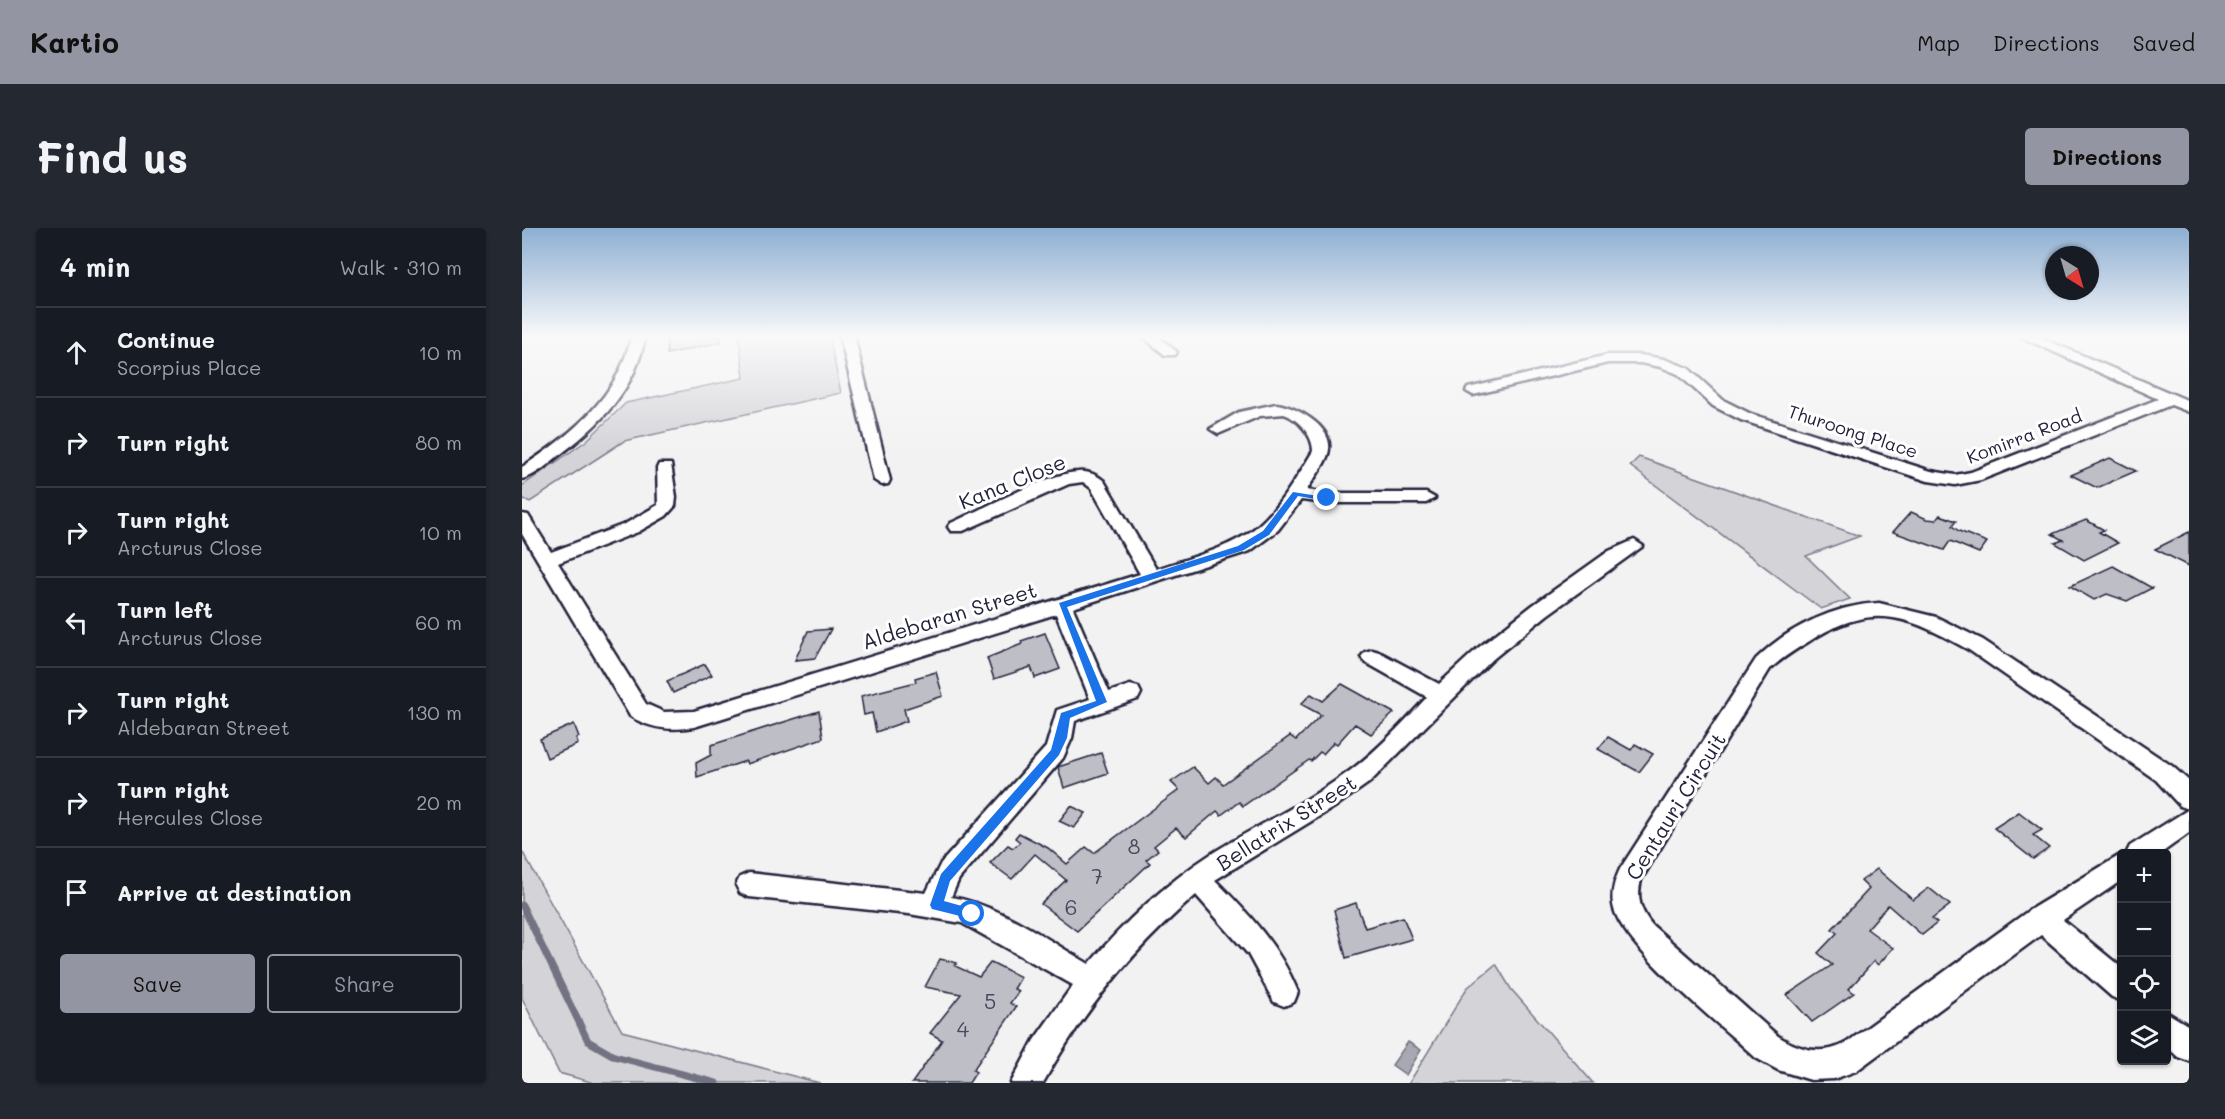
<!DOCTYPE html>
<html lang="en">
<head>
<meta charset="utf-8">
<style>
  :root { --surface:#171b24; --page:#242831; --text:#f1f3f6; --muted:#9ea1a6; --line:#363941; --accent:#9495a2 }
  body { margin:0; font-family:Mali,sans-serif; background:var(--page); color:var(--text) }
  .controls { position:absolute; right:18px; bottom:18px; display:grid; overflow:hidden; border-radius:6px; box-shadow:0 2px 4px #0004 }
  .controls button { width:54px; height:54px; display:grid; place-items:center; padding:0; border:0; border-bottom:2px solid var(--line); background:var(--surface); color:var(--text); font:30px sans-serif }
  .compass { position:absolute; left:1523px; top:18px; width:54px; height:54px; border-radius:50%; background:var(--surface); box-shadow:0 2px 4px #0004; rotate:143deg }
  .stop { position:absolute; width:18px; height:18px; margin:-14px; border:4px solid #1a73e8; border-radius:50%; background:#fff }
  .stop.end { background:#1a73e8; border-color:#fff; box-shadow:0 2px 6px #0008 }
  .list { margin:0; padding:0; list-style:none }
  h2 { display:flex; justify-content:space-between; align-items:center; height:78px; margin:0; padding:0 24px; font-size:26px }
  h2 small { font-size:20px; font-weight:400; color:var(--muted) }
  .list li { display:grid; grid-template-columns:39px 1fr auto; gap:18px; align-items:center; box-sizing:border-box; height:90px; padding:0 24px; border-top:2px solid var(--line) }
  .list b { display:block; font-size:22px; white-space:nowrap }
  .list p { margin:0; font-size:20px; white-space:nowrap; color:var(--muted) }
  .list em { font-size:20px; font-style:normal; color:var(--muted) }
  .actions { display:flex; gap:12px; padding:18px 24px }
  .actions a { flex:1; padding:14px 0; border:2px solid var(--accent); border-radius:6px; text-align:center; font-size:21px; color:var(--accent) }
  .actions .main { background:var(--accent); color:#111 }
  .icon { flex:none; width:33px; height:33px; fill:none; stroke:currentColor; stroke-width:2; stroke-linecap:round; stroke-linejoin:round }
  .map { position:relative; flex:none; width:1667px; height:855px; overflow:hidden; border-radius:6px }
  header { display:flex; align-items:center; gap:36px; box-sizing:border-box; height:84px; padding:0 30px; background:var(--accent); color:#111 }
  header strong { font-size:28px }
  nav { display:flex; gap:33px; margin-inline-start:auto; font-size:21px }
  .intro { display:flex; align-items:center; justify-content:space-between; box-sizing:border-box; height:144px; padding:0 36px }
  h1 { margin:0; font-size:42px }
  .button { padding:15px 27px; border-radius:6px; background:var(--accent); color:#111; font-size:21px; font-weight:700 }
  main { display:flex; gap:36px; padding:0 36px }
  aside { flex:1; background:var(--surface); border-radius:6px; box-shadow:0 2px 4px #0004 }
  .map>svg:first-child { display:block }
  .green { fill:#d3d3d8; stroke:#7a7a8a; stroke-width:1.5 }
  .water { fill:#a8a8b2; stroke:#727282; stroke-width:1.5 }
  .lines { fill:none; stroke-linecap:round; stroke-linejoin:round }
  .stream { stroke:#727282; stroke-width:7 }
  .building { fill:#bebec6; stroke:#22223b; stroke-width:1.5 }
  .minor-casing { stroke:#22223b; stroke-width:5 }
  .minor { fill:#fff; fill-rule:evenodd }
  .route { fill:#1a73e8 }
  .labels { text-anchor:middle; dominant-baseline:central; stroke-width:6; stroke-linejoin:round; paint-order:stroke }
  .far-street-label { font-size:18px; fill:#22223b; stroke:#fff }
  .street-label { font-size:21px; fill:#22223b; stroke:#fff }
  .near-number-label { font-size:21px; fill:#49495e }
</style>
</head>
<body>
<header>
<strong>Kartio</strong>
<nav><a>Map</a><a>Directions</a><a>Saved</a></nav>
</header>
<div class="intro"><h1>Find us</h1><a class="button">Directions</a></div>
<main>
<aside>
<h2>4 min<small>Walk · 310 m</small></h2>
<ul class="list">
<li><svg class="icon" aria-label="ahead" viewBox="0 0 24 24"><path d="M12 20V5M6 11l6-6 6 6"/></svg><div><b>Continue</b><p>Scorpius Place</p></div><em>10 m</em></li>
<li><svg class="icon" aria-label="right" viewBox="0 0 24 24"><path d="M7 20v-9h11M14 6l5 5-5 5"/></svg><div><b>Turn right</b></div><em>80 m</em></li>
<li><svg class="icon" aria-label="right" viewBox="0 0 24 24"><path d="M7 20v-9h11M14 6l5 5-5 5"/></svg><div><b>Turn right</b><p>Arcturus Close</p></div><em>10 m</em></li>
<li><svg class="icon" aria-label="left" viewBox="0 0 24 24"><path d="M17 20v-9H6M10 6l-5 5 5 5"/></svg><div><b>Turn left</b><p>Arcturus Close</p></div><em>60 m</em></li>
<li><svg class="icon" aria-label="right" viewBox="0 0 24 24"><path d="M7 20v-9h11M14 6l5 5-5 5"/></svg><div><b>Turn right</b><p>Aldebaran Street</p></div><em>130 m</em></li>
<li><svg class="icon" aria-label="right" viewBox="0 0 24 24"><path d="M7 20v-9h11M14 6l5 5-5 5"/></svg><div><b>Turn right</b><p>Hercules Close</p></div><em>20 m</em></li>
<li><svg class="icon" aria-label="arrive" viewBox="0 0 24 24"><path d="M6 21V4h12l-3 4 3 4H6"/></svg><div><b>Arrive at destination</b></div></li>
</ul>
<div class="actions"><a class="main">Save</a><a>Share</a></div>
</aside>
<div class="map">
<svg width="1667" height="855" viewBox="0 0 1667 855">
  <rect width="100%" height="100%" fill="#f2f2f3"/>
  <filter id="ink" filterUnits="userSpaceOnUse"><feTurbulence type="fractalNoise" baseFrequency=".0167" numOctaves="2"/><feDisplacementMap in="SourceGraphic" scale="12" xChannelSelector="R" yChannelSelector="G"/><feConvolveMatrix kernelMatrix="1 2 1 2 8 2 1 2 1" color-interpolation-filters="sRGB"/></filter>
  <g filter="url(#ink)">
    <!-- green -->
    <g class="green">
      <path d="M217,108H307L319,165L102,213L8,274L0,270V258L64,213L104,175L222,150Z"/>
      <path d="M1117,229L1338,308L1284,328L1328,371L1299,381L1108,238Z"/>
      <path d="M0,623L100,803L298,855H72L37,845L0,770Z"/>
      <path d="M974,736L989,761L1071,855H887L945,760Z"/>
    </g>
    <!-- water -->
    <path class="water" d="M886,814L899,822L884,847L870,837Z"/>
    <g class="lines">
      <!-- stream -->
      <path class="stream" d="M0,677L66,813L92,828L194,855"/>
    </g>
    <!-- building -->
    <g class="building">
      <path d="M164,108H199V114L145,126V111Z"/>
      <path d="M1588,230L1614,243L1575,260L1549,247Z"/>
      <path d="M1389,284L1405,291L1414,292L1418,287L1434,293L1430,298L1437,303L1465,314L1457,325L1428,313L1422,322L1371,304Z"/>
      <path d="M1564,292L1582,302L1577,304L1596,315L1562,332L1533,315L1541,312L1530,306Z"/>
      <path d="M1667,304V338L1633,321Z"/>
      <path d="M1591,338L1630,360L1605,373L1585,366L1572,372L1548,358Z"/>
      <path d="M309,401L293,430L273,432L286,403Z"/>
      <path d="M523,405L538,441L513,450L509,439L472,451L465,430L500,416L499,413Z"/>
      <path d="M183,436L190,447L151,465L145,453Z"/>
      <path d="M414,444L421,468L382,481L385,493L354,504L350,485L342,487L339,468L394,454L393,450Z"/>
      <path d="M820,456L872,485L849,506L833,496L815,516L812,514L801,526L798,524L789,533L787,532L721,578L717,574L699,587L695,583L664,609L654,600L632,618L636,622L624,632L628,635L555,703L519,676L544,652L513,626L490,651L468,635L486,617L491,620L498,614L493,610L497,605L526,620L545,636L564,619L572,625L657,562L649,554L671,539L687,555L694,549L701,556L768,508L774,512L799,487L779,476L789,466L801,473Z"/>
      <path d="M297,483L301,510L225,536L224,533L175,549L174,535L189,527V517Z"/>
      <path d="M52,496L57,509L54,510L56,516L25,530L18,511Z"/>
      <path d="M1086,509L1109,522L1113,516L1131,526L1117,544L1076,521Z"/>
      <path d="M579,525L586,545L542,560L536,539Z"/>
      <path d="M549,578L564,585L552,600L537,593Z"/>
      <path d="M1497,584L1520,602L1511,607L1527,620L1511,631L1472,600Z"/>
      <path d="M1355,641L1391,672L1407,660L1428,677L1410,691L1415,695L1400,707L1366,677L1345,701L1371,720L1356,737L1352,733L1327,761L1332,765L1290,794L1265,767L1310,737L1296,725L1315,705L1310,701L1347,661L1339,653Z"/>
      <path d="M834,675L843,700L881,689L890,711L824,730L812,682Z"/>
      <path d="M418,731L435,735L433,738L457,749L469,734L499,749L492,761L497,763L488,775L494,779L451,842L454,844L447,855H390L420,812L408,805L439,766L403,759Z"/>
    </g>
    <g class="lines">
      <!-- minor casing -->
      <g class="minor-casing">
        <g id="minor">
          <path d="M109,108H123C115,160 77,198 35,229C25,237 13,248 0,251V239C49,207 98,168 109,108Z"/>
          <path d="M318,108H332L368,252L366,256L360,257L352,252Z"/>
          <path d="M620,108H635L655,124L653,127H643Z"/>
          <path d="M1497,108H1515L1667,173V184L1649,177L1459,252L1433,257L1406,253L1219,192L1191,178L1156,146L1139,139L1118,135H1086L951,167L944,163L946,160L1086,127H1118L1142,131L1166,140L1201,172L1229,186L1409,243L1433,247L1449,244L1636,171Z"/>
          <path d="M754,176C773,178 810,198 807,221C806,234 791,251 785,262L805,265H904L913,270L904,275H805L779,272L756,302L728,323L551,380L587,464L608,457L616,459L619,465L616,471L553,493L550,510L541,530L437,651L429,669C479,677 525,712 567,736C602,694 643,656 689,626C735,597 785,575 829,542C857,521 881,495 905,469L843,434L839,429L843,424L850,422L857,424L917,456L956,420L1011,377L1087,323L1112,312L1121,318L1025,387L971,431L848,554L814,578L693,652C728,687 757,718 776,764L772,774L762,778L752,774L726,726L674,667C611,721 561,783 521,855H489L512,812L551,757L440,695L387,686L227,669L218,665L214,657L218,649L227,645L404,665L419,635L524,519L535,482L568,471L534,386L172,499C149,503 128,501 108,488L0,306V286L6,287L29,324L103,296L136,277L135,240L137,236H149L154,269L153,278L144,288L116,304L36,335L124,476L142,484L172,483L618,346L569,260L561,254L547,256L441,303H429L426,299L429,295C458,282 527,245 556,244C566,243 575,247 582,253L634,341C728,312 739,310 791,223C791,207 776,191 762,186L738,188L696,206L688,201L717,184Z"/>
          <path d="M1357,375L1414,389L1461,412L1650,538L1667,553V605L1638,626H1604L1608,618L1667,581L1658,578L1634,552L1447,422C1389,390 1355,373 1294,409C1278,419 1262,428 1248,441L1119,652C1114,671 1119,684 1131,698L1256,808C1277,822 1301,828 1324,815L1509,681L1600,626V652L1541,692L1600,740V773L1590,769L1519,707L1334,843L1312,851L1289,852L1256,842L1234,830C1199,797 1104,722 1092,681C1088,667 1092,654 1098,641L1234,431C1265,400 1313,377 1357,375Z"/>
          <path d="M1644,784L1667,798V833L1656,829L1644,818Z"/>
        </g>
      </g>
      <!-- minor -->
      <use href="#minor" class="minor"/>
    </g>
  </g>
  <!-- sky -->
  <linearGradient id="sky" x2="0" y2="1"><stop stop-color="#8eafd2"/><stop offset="0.48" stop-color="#f9f9fa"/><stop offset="1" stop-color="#f9f9fa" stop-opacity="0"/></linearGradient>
  <rect width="1667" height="227" fill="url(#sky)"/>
  <!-- route -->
  <path class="route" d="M771,264L809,270L805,273L776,268L747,307L722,322L545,379L585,474L548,490L545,510L537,527L428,653L422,673L454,682V690L450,691L410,681L408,677L419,646L529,522L539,485L574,473L537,375L716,318L741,303Z"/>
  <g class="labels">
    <!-- far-street labels -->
    <g class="far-street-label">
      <text transform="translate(1331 203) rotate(18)">Thuroong Place</text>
      <text transform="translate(1502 208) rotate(-21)">Komirra Road</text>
    </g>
    <!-- street labels -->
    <g class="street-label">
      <text transform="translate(490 253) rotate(-22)">Kana Close</text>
      <text transform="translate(427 387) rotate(-17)">Aldebaran Street</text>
      <text transform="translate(1153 578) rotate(-58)">Centauri Circuit</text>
      <text transform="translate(764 594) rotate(-32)">Bellatrix Street</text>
    </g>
    <!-- near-number labels -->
    <g class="near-number-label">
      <text x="612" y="617">8</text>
      <text x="575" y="647">7</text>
      <text x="549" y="678">6</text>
      <text x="468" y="772">5</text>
      <text x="441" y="800">4</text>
    </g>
  </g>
</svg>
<div class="controls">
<button>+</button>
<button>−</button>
<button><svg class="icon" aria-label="locate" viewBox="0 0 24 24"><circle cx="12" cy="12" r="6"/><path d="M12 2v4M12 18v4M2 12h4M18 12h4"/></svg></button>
<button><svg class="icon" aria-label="layers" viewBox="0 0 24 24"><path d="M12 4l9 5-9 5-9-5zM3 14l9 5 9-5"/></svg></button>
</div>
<svg class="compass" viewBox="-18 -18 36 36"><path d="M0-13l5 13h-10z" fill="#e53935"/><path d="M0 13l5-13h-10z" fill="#9ea1a6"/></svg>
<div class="stop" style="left:450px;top:686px"></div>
<div class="stop end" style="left:805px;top:270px"></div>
</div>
</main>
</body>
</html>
